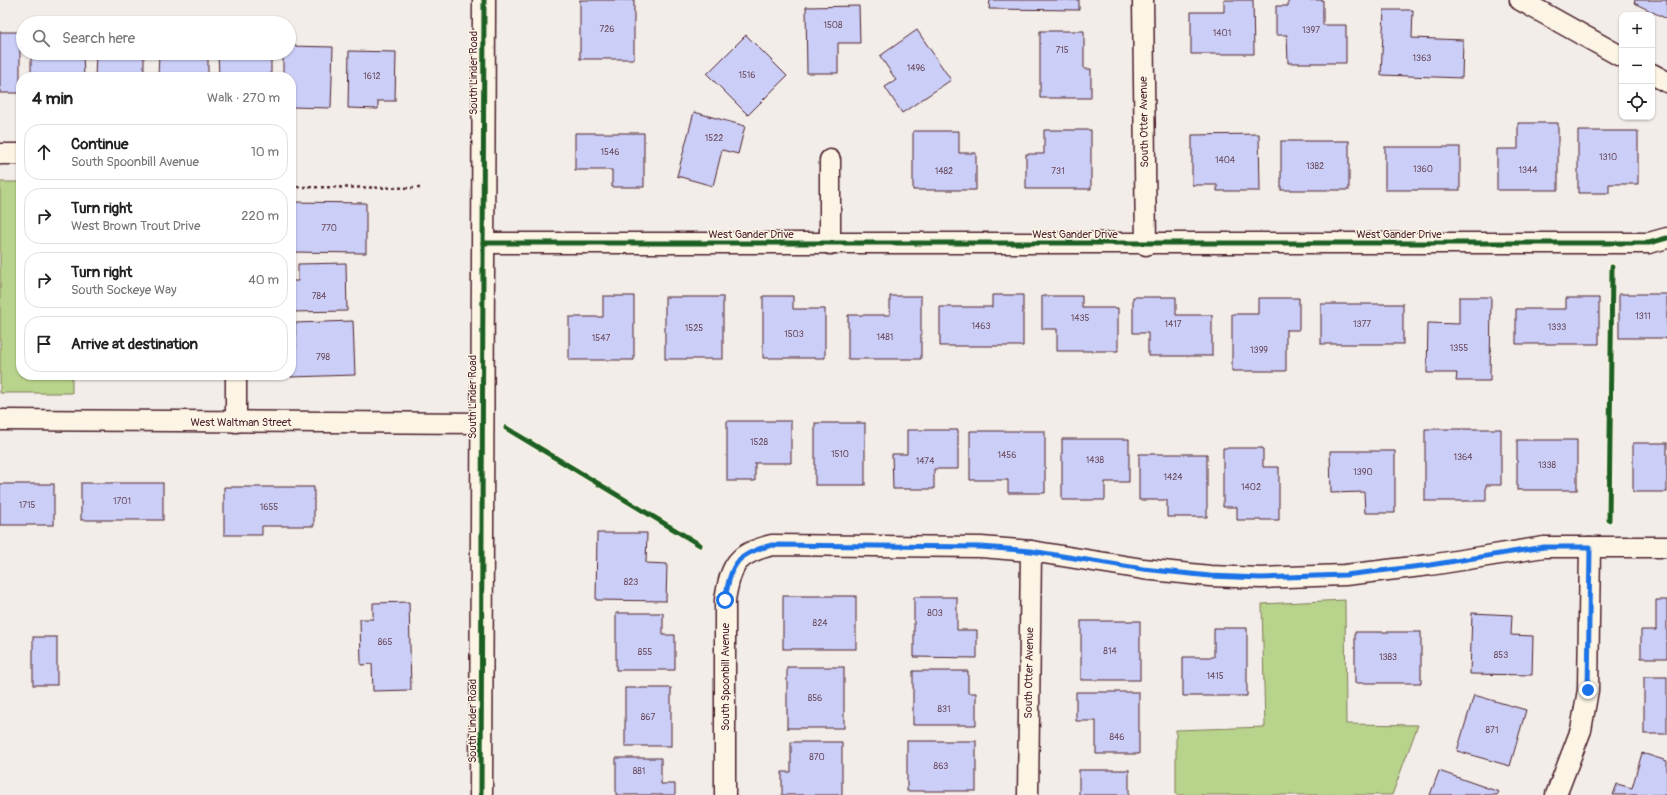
<!DOCTYPE html>
<html lang="en">
<head>
<meta charset="utf-8">
<style>
  :root { --surface:#fff; --page:#f6f6f6; --text:#222; --muted:#767676; --line:#e0e0e0 }
  body { margin:0; font-family:Pangolin,sans-serif; background:var(--page); color:var(--text) }
  .controls { position:absolute; right:12px; top:12px; display:grid; overflow:hidden; border-radius:8px; box-shadow:0 1px 3px #0004 }
  .controls button { width:36px; height:36px; display:grid; place-items:center; padding:0; border:0; border-bottom:1px solid var(--line); background:var(--surface); color:var(--text); font:20px sans-serif }
  .stop { position:absolute; width:12px; height:12px; margin:-9px; border:3px solid #1a73e8; border-radius:50%; background:#fff }
  .stop.end { background:#1a73e8; border-color:#fff; box-shadow:0 1px 4px #0008 }
  .list { margin:0; padding:0; list-style:none }
  h2 { display:flex; justify-content:space-between; align-items:center; height:52px; margin:0; padding:0 16px; font-size:17px }
  h2 small { font-size:13px; font-weight:400; color:var(--muted) }
  .list li { display:grid; grid-template-columns:26px 1fr auto; gap:12px; align-items:center; box-sizing:border-box; height:56px; margin:0 8px 8px; padding:0 8px; border:1px solid var(--line); border-radius:16px }
  .list b { display:block; font-size:15px; white-space:nowrap }
  .list p { margin:0; font-size:13px; white-space:nowrap; color:var(--muted) }
  .list em { font-size:13px; font-style:normal; color:var(--muted) }
  .icon { flex:none; width:22px; height:22px; fill:none; stroke:currentColor; stroke-width:2; stroke-linecap:round; stroke-linejoin:round }
  .map { position:relative; flex:none; width:1667px; height:795px; overflow:hidden }
  .search { position:absolute; background:var(--surface); box-shadow:0 1px 3px #0004; left:16px; top:16px; width:280px; height:44px; display:flex; align-items:center; gap:10px; box-sizing:border-box; padding:0 14px; border-radius:22px; color:var(--muted); font-size:15px }
  .panel { position:absolute; background:var(--surface); box-shadow:0 1px 3px #0004; left:16px; top:72px; width:280px; height:308px; border-radius:16px }
  .map>svg:first-child { display:block }
  .green { fill:#b8d38b; stroke:#81795b }
  .building { fill:#cbcef6; stroke:#4a1f2b }
  .lines { fill:none; stroke-linecap:round; stroke-linejoin:round }
  .minor-casing { stroke:#4a1f2b; stroke-width:23 }
  .tertiary-casing { stroke:#4a1f2b; stroke-width:25 }
  .path { stroke:#4a1f2b; stroke-width:2.5; stroke-dasharray:3 3; stroke-linecap:butt }
  .minor { stroke:#fcf5e5; stroke-width:20 }
  .tertiary { stroke:#fcf5e5; stroke-width:22 }
  .cycleway-casing { stroke:#fcf5e5; stroke-width:8 }
  .cycleway { stroke:#1b5e20; stroke-width:5 }
  .route { stroke:#1a73e8; stroke-width:5 }
  .labels { text-anchor:middle; dominant-baseline:central; stroke-width:3; stroke-linejoin:round; paint-order:stroke }
  .number-label { font-size:9px; fill:#6a4b5e }
  .street-label { font-size:11px; fill:#4a1f2b; stroke:#fcf5e5 }
</style>
</head>
<body>
<div class="map">
<svg width="1667" height="795" viewBox="0 0 1667 795">
  <rect width="100%" height="100%" fill="#f2ede8"/>
  <filter id="ink" filterUnits="userSpaceOnUse"><feTurbulence type="fractalNoise" baseFrequency=".025" numOctaves="2"/><feDisplacementMap in="SourceGraphic" scale="8" xChannelSelector="R" yChannelSelector="G"/><feConvolveMatrix kernelMatrix="1 2 1 2 8 2 1 2 1" color-interpolation-filters="sRGB"/></filter>
  <g filter="url(#ink)">
    <!-- green -->
    <g class="green">
      <path d="M0,182H21V375H72V393H0Z"/>
      <path d="M1345,600L1346,724L1418,725L1392,795H1176V730L1265,727L1262,604Z"/>
    </g>
    <!-- building -->
    <g class="building">
      <rect x="580" y="0" width="54" height="59"/>
      <path d="M990,0H1079V10L989,9Z"/>
      <path d="M1224,0H1253L1254,54H1191V12H1224Z"/>
      <path d="M1288,0H1323V25H1346V63H1288L1287,35H1276V6H1288Z"/>
      <path d="M1635,0H1667V19L1634,3Z"/>
      <path d="M859,6L860,43H838V73H807L806,7Z"/>
      <path d="M1384,10H1413L1412,38L1463,40L1462,78L1381,75Z"/>
      <path d="M917,30L951,80L902,113L885,87L896,80L880,56Z"/>
      <path d="M1040,31H1084V69H1091V98H1040Z"/>
      <rect x="0" y="32" width="20" height="61"/>
      <path d="M746,35L787,76L748,115L707,74Z"/>
      <path d="M289,46L333,47L331,108L291,107V77H283V53H289Z"/>
      <path d="M349,51L396,52L395,101H378V109L348,108Z"/>
      <path d="M31,53H83L84,77H31Z"/>
      <path d="M96,53H144V77H95Z"/>
      <path d="M159,53H208V77H158Z"/>
      <path d="M218,53H271V77H219Z"/>
      <path d="M694,112L745,126L738,154L722,150L713,186L677,176Z"/>
      <path d="M1518,123H1558V190H1497V149H1518Z"/>
      <path d="M1044,130H1091V189H1026V154H1044Z"/>
      <path d="M913,131H959V153H976V190H913Z"/>
      <path d="M1578,131H1638V184H1609V193H1578Z"/>
      <path d="M575,133H644V187H612V170H575Z"/>
      <path d="M1259,134L1260,191H1217V185H1192V135Z"/>
      <rect x="1281" y="141" width="68" height="49"/>
      <rect x="1385" y="147" width="75" height="43"/>
      <path d="M292,202L366,203V253L291,252Z"/>
      <path d="M346,263L347,311L291,312V281H298V264Z"/>
      <rect x="1619" y="294" width="48" height="44"/>
      <path d="M992,295H1023V346H940V307H992Z"/>
      <path d="M603,296H634V360H569V317H603Z"/>
      <path d="M763,296H793V309H825V358H763Z"/>
      <path d="M890,296H921V359H848V315H890Z"/>
      <path d="M1042,296H1082V308H1118V351H1057V329H1042Z"/>
      <rect x="665" y="297" width="58" height="62"/>
      <path d="M1133,297H1176V315H1212V356H1148V333H1133Z"/>
      <path d="M1459,297H1491L1490,381H1456L1457,373H1427L1428,323L1459,324Z"/>
      <path d="M1258,298H1299V330H1286V371H1232V314H1258Z"/>
      <path d="M1566,298H1599V344H1516V309H1566Z"/>
      <rect x="1321" y="304" width="82" height="40"/>
      <path d="M353,321L355,375L291,377V348H296L295,323Z"/>
      <path d="M727,421H791V463H755V481H727Z"/>
      <rect x="815" y="423" width="50" height="62"/>
      <path d="M1425,429H1501V485H1486V501H1425Z"/>
      <path d="M907,430H958V469H934V489H893L892,454H907Z"/>
      <path d="M970,431H1045V493H1008V480H970Z"/>
      <path d="M1062,439H1129V482H1105V500H1062Z"/>
      <rect x="1517" y="440" width="60" height="50"/>
      <rect x="1633" y="443" width="34" height="49"/>
      <path d="M1223,448H1263V467H1279V520H1237V507H1223Z"/>
      <path d="M1330,451H1395V513H1365L1364,492L1331,493Z"/>
      <path d="M1139,454H1207V517H1167V500H1139Z"/>
      <rect x="81" y="483" width="82" height="37"/>
      <rect x="0" y="484" width="54" height="41"/>
      <path d="M224,487H314V526H262V535H224Z"/>
      <path d="M597,533H647L646,563L667,564L666,601L596,600Z"/>
      <rect x="783" y="596" width="73" height="53"/>
      <path d="M914,597H957V630H977V658L914,657Z"/>
      <path d="M1656,600H1667V658H1641V630H1656Z"/>
      <path d="M409,602L411,690L373,691L372,664L361,665L360,619H373V603Z"/>
      <path d="M616,613H663V635H675V670H616Z"/>
      <path d="M1472,613L1512,615L1511,635L1533,636L1532,675L1470,674Z"/>
      <rect x="1081" y="621" width="59" height="59"/>
      <path d="M1214,628H1247V696H1183V657H1214Z"/>
      <rect x="1355" y="632" width="66" height="51"/>
      <rect x="33" y="637" width="24" height="48"/>
      <rect x="787" y="667" width="57" height="61"/>
      <path d="M913,671H968V693H976V725H913Z"/>
      <rect x="1644" y="677" width="23" height="57"/>
      <rect x="625" y="688" width="46" height="58"/>
      <path d="M1076,692H1139V754H1096V721H1076Z"/>
      <path d="M1474,695L1526,710L1510,766L1457,751Z"/>
      <rect x="907" y="741" width="69" height="50"/>
      <path d="M791,742H842V795H782V772H791Z"/>
      <path d="M1642,753L1667,761V795H1613L1617,784L1632,788Z"/>
      <path d="M616,758H661V784H675V795H616Z"/>
      <rect x="1079" y="770" width="50" height="25"/>
      <path d="M1439,771L1499,792L1497,795H1430Z"/>
    </g>
    <g class="lines">
      <!-- minor casing -->
      <g class="minor-casing">
        <g id="minor">
          <path d="M1143,0L1146,245"/>
          <path d="M1520,0L1622,57"/>
          <path d="M1652,74L1667,82"/>
          <path d="M0,154H21"/>
          <path d="M483,243H1649L1667,238"/>
          <path d="M830,244V160"/>
          <path d="M0,420L482,423"/>
          <path d="M236,422V375"/>
          <path d="M725,795V600C731,564 736,554 772,545L981,547L1031,551L1143,569L1210,576L1261,578L1345,575L1430,565L1544,547H1667"/>
          <path d="M1028,795L1031,551"/>
          <path d="M1556,795L1581,730L1588,690L1590,547"/>
        </g>
      </g>
      <!-- tertiary casing -->
      <g class="tertiary-casing">
        <path id="tertiary" d="M481,795L484,0"/>
      </g>
      <!-- path -->
      <g class="path">
        <path d="M291,187L422,188"/>
        <path d="M508,429L700,545"/>
        <path d="M1609,520L1612,267"/>
      </g>
      <!-- minor -->
      <use href="#minor" class="minor"/>
      <!-- tertiary -->
      <use href="#tertiary" class="tertiary"/>
      <!-- cycleway casing -->
      <g class="cycleway-casing">
        <g id="cycleway">
          <path d="M483,243H1649L1667,238"/>
          <path d="M506,428L700,545"/>
          <path d="M1609,520L1612,267"/>
          <path d="M481,795L484,0"/>
        </g>
      </g>
      <!-- cycleway -->
      <use href="#cycleway" class="cycleway"/>
    </g>
  </g>
  <g class="lines" filter="url(#ink)">
    <!-- route -->
    <path class="route" d="M725,600C731,564 736,554 772,545L981,547L1031,551L1143,569L1210,576L1261,578L1345,575L1430,565L1544,547H1590L1588,690"/>
  </g>
  <g class="labels">
    <!-- number labels -->
    <g class="number-label">
      <text x="833" y="25">1508</text>
      <text x="607" y="29">726</text>
      <text x="1311" y="30">1397</text>
      <text x="1222" y="33">1401</text>
      <text x="1062" y="50">715</text>
      <text x="1422" y="58">1363</text>
      <text x="916" y="68">1496</text>
      <text x="747" y="75">1516</text>
      <text x="372" y="76">1612</text>
      <text x="714" y="138">1522</text>
      <text x="610" y="152">1546</text>
      <text x="1608" y="157">1310</text>
      <text x="1225" y="160">1404</text>
      <text x="1315" y="166">1382</text>
      <text x="1423" y="169">1360</text>
      <text x="1528" y="170">1344</text>
      <text x="944" y="171">1482</text>
      <text x="1058" y="171">731</text>
      <text x="329" y="228">770</text>
      <text x="319" y="296">784</text>
      <text x="1643" y="316">1311</text>
      <text x="1080" y="318">1435</text>
      <text x="1173" y="324">1417</text>
      <text x="1362" y="324">1377</text>
      <text x="981" y="326">1463</text>
      <text x="1557" y="327">1333</text>
      <text x="694" y="328">1525</text>
      <text x="794" y="334">1503</text>
      <text x="885" y="337">1481</text>
      <text x="601" y="338">1547</text>
      <text x="1459" y="348">1355</text>
      <text x="1259" y="350">1399</text>
      <text x="323" y="357">798</text>
      <text x="759" y="442">1528</text>
      <text x="840" y="454">1510</text>
      <text x="1007" y="455">1456</text>
      <text x="1463" y="457">1364</text>
      <text x="1095" y="460">1438</text>
      <text x="925" y="461">1474</text>
      <text x="1547" y="465">1338</text>
      <text x="1363" y="472">1390</text>
      <text x="1173" y="477">1424</text>
      <text x="1251" y="487">1402</text>
      <text x="122" y="501">1701</text>
      <text x="27" y="505">1715</text>
      <text x="269" y="507">1655</text>
      <text x="631" y="582">823</text>
      <text x="935" y="613">803</text>
      <text x="820" y="623">824</text>
      <text x="385" y="642">865</text>
      <text x="1110" y="651">814</text>
      <text x="645" y="652">855</text>
      <text x="1501" y="655">853</text>
      <text x="1388" y="657">1383</text>
      <text x="1215" y="676">1415</text>
      <text x="815" y="698">856</text>
      <text x="944" y="709">831</text>
      <text x="648" y="717">867</text>
      <text x="1492" y="730">871</text>
      <text x="1117" y="737">846</text>
      <text x="817" y="757">870</text>
      <text x="941" y="766">863</text>
      <text x="639" y="771">881</text>
    </g>
    <!-- street labels -->
    <g class="street-label">
      <text transform="translate(473 73) rotate(-90)">South Linder Road</text>
      <text transform="translate(1144 122) rotate(-91)">South Otter Avenue</text>
      <text x="751" y="234">West Gander Drive</text>
      <text x="1075" y="234">West Gander Drive</text>
      <text x="1399" y="234">West Gander Drive</text>
      <text transform="translate(472 397) rotate(-90)">South Linder Road</text>
      <text x="241" y="422">West Waltman Street</text>
      <text transform="translate(1029 673) rotate(-89)">South Otter Avenue</text>
      <text transform="translate(725 677) rotate(-90)">South Spoonbill Avenue</text>
      <text transform="translate(472 721) rotate(-90)">South Linder Road</text>
    </g>
  </g>
</svg>
<div class="controls">
<button>+</button>
<button>−</button>
<button><svg class="icon" aria-label="locate" viewBox="0 0 24 24"><circle cx="12" cy="12" r="6"/><path d="M12 2v4M12 18v4M2 12h4M18 12h4"/></svg></button>
</div>
<div class="stop" style="left:725px;top:600px"></div>
<div class="stop end" style="left:1588px;top:690px"></div>
<div class="search"><svg class="icon" aria-label="search" viewBox="0 0 24 24"><circle cx="10" cy="10" r="6"/><path d="M15 15l6 6"/></svg>Search here</div>
<section class="panel">
<h2>4 min<small>Walk · 270 m</small></h2>
<ul class="list">
<li><svg class="icon" aria-label="ahead" viewBox="0 0 24 24"><path d="M12 20V5M6 11l6-6 6 6"/></svg><div><b>Continue</b><p>South Spoonbill Avenue</p></div><em>10 m</em></li>
<li><svg class="icon" aria-label="right" viewBox="0 0 24 24"><path d="M7 20v-9h11M14 6l5 5-5 5"/></svg><div><b>Turn right</b><p>West Brown Trout Drive</p></div><em>220 m</em></li>
<li><svg class="icon" aria-label="right" viewBox="0 0 24 24"><path d="M7 20v-9h11M14 6l5 5-5 5"/></svg><div><b>Turn right</b><p>South Sockeye Way</p></div><em>40 m</em></li>
<li><svg class="icon" aria-label="arrive" viewBox="0 0 24 24"><path d="M6 21V4h12l-3 4 3 4H6"/></svg><div><b>Arrive at destination</b></div></li>
</ul>
</section>
</div>
</body>
</html>
